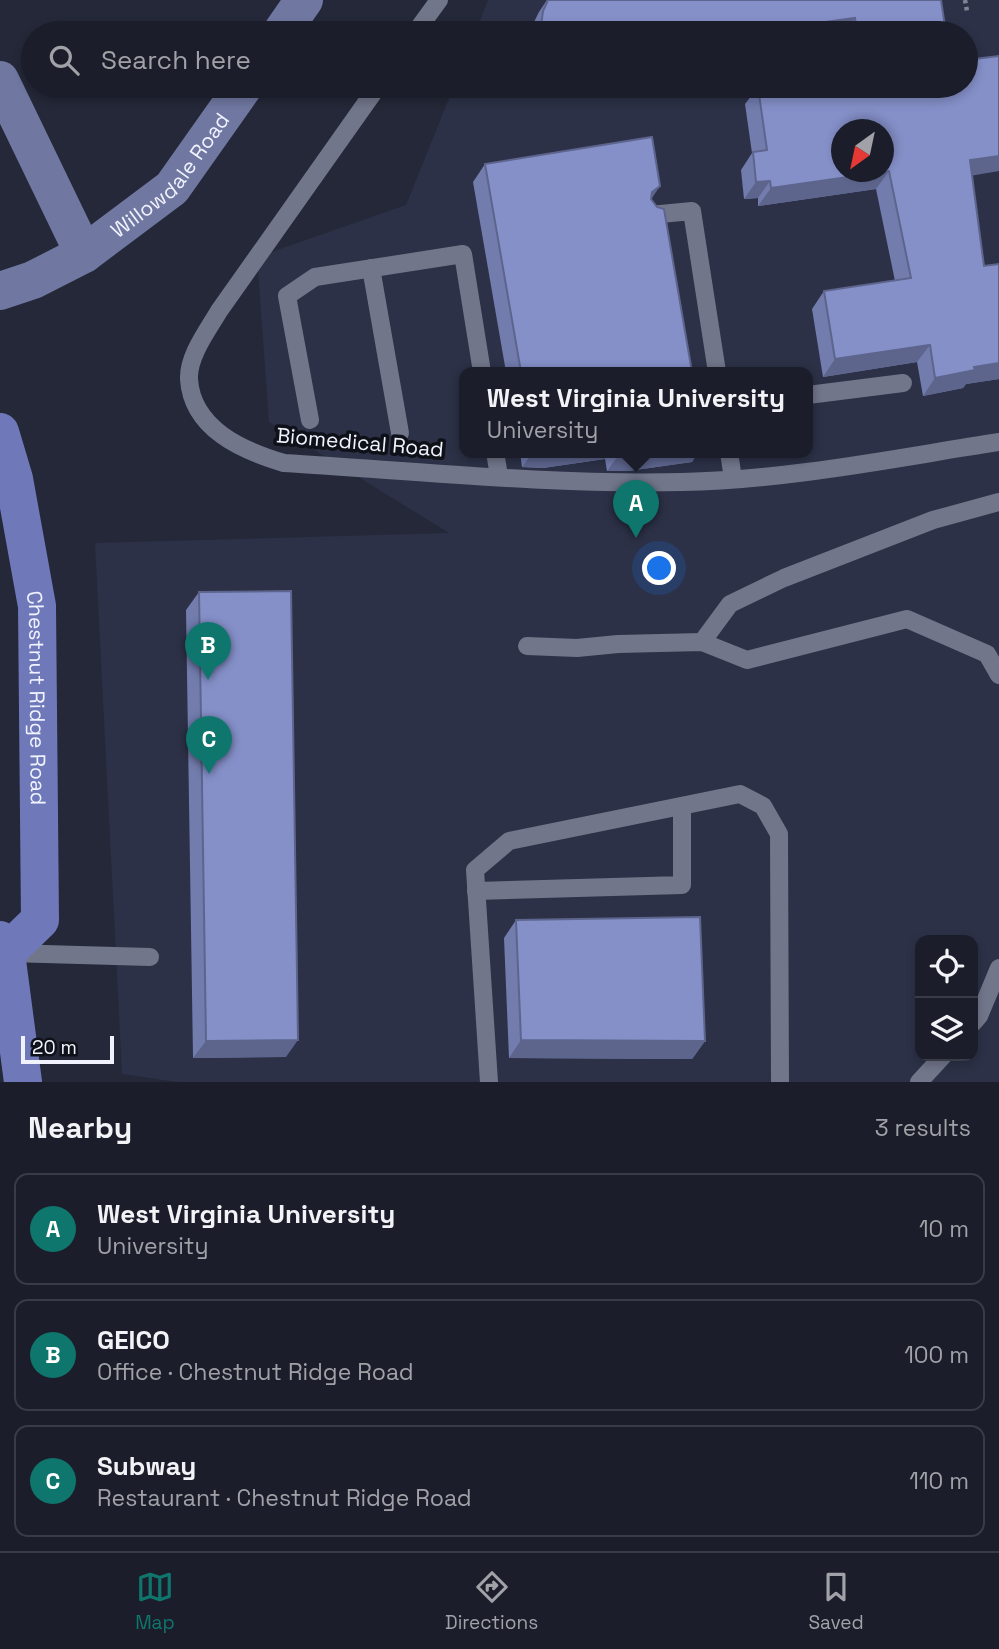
<!DOCTYPE html>
<html lang="en">
<head>
<meta charset="utf-8">
<style>
  :root { --surface:#1b1e2a; --page:#242732; --text:#f1f3f6; --muted:#a0a2a8; --line:#393c47; --accent:#0f766e }
  body { margin:0; font-family:"Space Grotesk",sans-serif; background:var(--page); color:var(--text) }
  .controls { position:absolute; right:21px; bottom:21px; display:grid; overflow:hidden; border-radius:14px; box-shadow:0 4px 10px #0003 }
  .controls button { width:63px; height:63px; display:grid; place-items:center; padding:0; border:0; border-bottom:2px solid var(--line); background:var(--surface); color:var(--text); font:35px sans-serif }
  .compass { position:absolute; left:831px; top:119px; width:63px; height:63px; border-radius:50%; background:var(--surface); box-shadow:0 4px 10px #0003; rotate:213deg }
  .scale { position:absolute; left:21px; bottom:18px; width:93px; box-sizing:border-box; padding-left:7px; border:4px solid #f0f3fe; border-top:0; font-size:19px; line-height:24px; white-space:nowrap; color:#f0f3fe; -webkit-text-stroke:5px #0f1118; paint-order:stroke }
  .you { position:absolute; left:660px; top:569px; width:24px; height:24px; margin:-18px; border:5px solid #fff; border-radius:50%; background:#1a73e8; box-shadow:0 0 0 10px #1a73e833 }
  .badge { display:grid; place-items:center; width:46px; height:46px; border-radius:50%; background:var(--accent); color:#fff; font-size:23px; font-weight:700 }
  .pin { position:absolute; translate:-50% -58px; filter:drop-shadow(0 2px 4px #0008) }
  .pin::after { content:''; position:absolute; top:37px; width:24px; height:21px; background:inherit; clip-path:polygon(0 0,100% 0,50% 100%) }
  .popup { position:absolute; left:459px; top:367px; width:354px; height:91px; box-sizing:border-box; display:grid; place-content:center; border-radius:14px; background:var(--surface); filter:drop-shadow(0 2px 5px #0005); font-size:23px; white-space:nowrap; color:var(--muted) }
  .popup b { font-size:26px; color:var(--text) }
  .popup::after { content:''; position:absolute; left:50%; top:100%; margin-left:-14px; border:14px solid transparent; border-top-color:var(--surface) }
  .list { margin:0; padding:0; list-style:none }
  h2 { display:flex; justify-content:space-between; align-items:center; height:91px; margin:0; padding:0 28px; font-size:30px }
  h2 small { font-size:23px; font-weight:400; color:var(--muted) }
  .list li { display:grid; grid-template-columns:46px 1fr auto; gap:21px; align-items:center; box-sizing:border-box; height:112px; margin:0 14px 14px; padding:0 14px; border:2px solid var(--line); border-radius:14px }
  .list b { display:block; font-size:26px; white-space:nowrap }
  .list p { margin:0; font-size:23px; white-space:nowrap; color:var(--muted) }
  .list em { font-size:23px; font-style:normal; color:var(--muted) }
  .icon { flex:none; width:38px; height:38px; fill:none; stroke:currentColor; stroke-width:2; stroke-linecap:round; stroke-linejoin:round }
  .map { position:relative; flex:none; width:999px; height:1082px; overflow:hidden }
  .search { position:absolute; background:var(--surface); box-shadow:0 4px 10px #0003; left:21px; right:21px; top:21px; height:77px; display:flex; align-items:center; gap:18px; box-sizing:border-box; padding:0 24px; border-radius:38px; color:var(--muted); font-size:26px }
  .sheet { height:469px; background:var(--surface) }
  nav { display:flex; justify-content:space-around; align-items:center; box-sizing:border-box; height:98px; border-top:2px solid var(--line); background:var(--surface); font-size:19px; color:var(--muted) }
  nav a { display:grid; justify-items:center; gap:4px }
  nav .on { color:var(--accent) }
  .map>svg:first-child { display:block }
  .built { fill:#2c3147; fill-rule:evenodd }
  .lines { fill:none; stroke-linecap:round; stroke-linejoin:round }
  .path { stroke:#818593; stroke-width:4.5; stroke-dasharray:3.5 3.5; stroke-linecap:butt }
  .lane { stroke:#72768a; stroke-width:18 }
  .secondary { stroke:#7078a2; stroke-width:38 }
  .primary { stroke:#6f79ba; stroke-width:38 }
  .wall { fill:#727cad }
  .shaded-wall { fill:#5d658d }
  .building { fill:#8590c9; stroke:#5d658d; stroke-width:2; fill-rule:evenodd }
  .labels { text-anchor:middle; dominant-baseline:central; stroke-width:7; stroke-linejoin:round; paint-order:stroke }
  .street-label { font-size:21px; fill:#f0f3fe; stroke:#0f1118 }
</style>
</head>
<body>
<div class="map">
<svg width="999" height="1082" viewBox="0 0 999 1082">
  <rect width="100%" height="100%" fill="#242838"/>
  <!-- built -->
  <path class="built" d="M488,0H999V1082H177L122,1074L95,543L449,533L269,422L257,257L406,205L454,86H966V33H475ZM842,130H884V172H842ZM464,372H808V452H464ZM920,940H973V1056H920Z"/>
  <g class="lines">
    <!-- path -->
    <path class="path" d="M965,0L967,11"/>
    <!-- lane -->
    <g class="lane">
      <path d="M415,33L439,0"/>
      <path d="M378,86L219,311C208,330 188,356 189,379C192,429 243,451 284,463C416,471 550,485 682,482C788,480 895,458 999,442"/>
      <path d="M650,215L692,211L717,372"/>
      <path d="M371,268L400,433"/>
      <path d="M808,395L903,383"/>
      <path d="M310,420L287,296L315,277L463,254L482,372"/>
      <path d="M495,452L499,476"/>
      <path d="M729,452L733,479"/>
      <path d="M702,642L730,604L784,578L933,520L999,502"/>
      <path d="M527,646L577,648L618,644L702,642L747,660L907,619L987,654L999,675"/>
      <path d="M476,891L682,885V806"/>
      <path d="M9,953L150,957"/>
      <path d="M973,1023L979,1016L999,968"/>
      <path d="M489,1082L475,870L509,841L740,794L763,806L779,834L780,1082"/>
      <path d="M919,1082L943,1056"/>
    </g>
    <!-- secondary -->
    <g class="secondary">
      <path d="M281,33L304,0"/>
      <path d="M0,80L84,254"/>
      <path id="s1" d="M0,291L33,280L84,254L172,188L244,86"/>
    </g>
    <!-- primary -->
    <g class="primary">
      <path id="s2" d="M0,432L14,479L37,606L40,920L6,953"/>
      <path d="M0,940L6,953L23,1082"/>
    </g>
  </g>
  <!-- wall -->
  <g class="wall">
    <path d="M547,0H941L946,33H530L531,28L539,12Z"/>
    <path d="M758,87L972,175L984,266L999,264V379L966,384L963,388L923,396L917,362L823,377L812,309L824,291L895,281L876,189L758,206V198L744,199L741,170L752,153L745,104Z"/>
    <path d="M485,164L651,199L692,372H506L473,182Z"/>
    <path d="M520,452H698L692,462L628,471H607L605,459L543,468L522,467Z"/>
    <path d="M199,592L286,1057L193,1058L186,610Z"/>
    <path d="M516,920L705,1041L692,1059L509,1058L504,938Z"/>
  </g>
  <!-- shaded-wall -->
  <g class="shaded-wall">
    <path d="M855,18L844,33H746Z"/>
    <path d="M999,156V171L958,178L970,160Z"/>
    <path d="M889,171L876,189L758,206L771,188Z"/>
    <path d="M770,181L758,198L744,199L756,182Z"/>
    <path d="M660,186L648,204L652,192Z"/>
    <path d="M930,345L917,362L823,377L835,359Z"/>
    <path d="M999,363V379L966,384L963,388L923,396L935,378L974,367Z"/>
    <path d="M533,452H610L605,459L543,468L522,467Z"/>
    <path d="M698,452L692,462L628,471H607L620,453Z"/>
    <path d="M298,1040L286,1057L193,1058L206,1041Z"/>
    <path d="M521,1040L705,1041L692,1059L509,1058Z"/>
  </g>
  <!-- building -->
  <g class="building">
    <path d="M548,0H941L946,33H857L855,18L746,33H540L543,11Z"/>
    <path d="M999,56V156L970,160L984,266L999,264V363L974,367L975,370L935,378L930,345L835,359L824,291L911,278L889,171L771,188L770,181L756,182L753,152L767,150L758,87L766,86H966V60ZM842,130H884V172H842Z"/>
    <path d="M652,137L660,186L652,192L651,199L657,207L664,209L692,372H521L485,164Z"/>
    <path d="M620,452H648L640,453Z"/>
    <path d="M291,591L298,1040L206,1041L199,592Z"/>
    <path d="M700,917L705,1041L521,1040L516,920Z"/>
  </g>
  <g class="labels">
    <!-- street labels -->
    <g class="street-label">
      <text stroke="none"><textPath href="#s1" startOffset="210">Willowdale Road</textPath></text>
      <text transform="translate(360 442) rotate(5)">Biomedical Road</text>
      <text stroke="none"><textPath href="#s2" startOffset="270">Chestnut Ridge Road</textPath></text>
    </g>
  </g>
</svg>
<div class="controls">
<button><svg class="icon" aria-label="locate" viewBox="0 0 24 24"><circle cx="12" cy="12" r="6"/><path d="M12 2v4M12 18v4M2 12h4M18 12h4"/></svg></button>
<button><svg class="icon" aria-label="layers" viewBox="0 0 24 24"><path d="M12 4l9 5-9 5-9-5zM3 14l9 5 9-5"/></svg></button>
</div>
<svg class="compass" viewBox="-18 -18 36 36"><path d="M0-13l5 13h-10z" fill="#e53935"/><path d="M0 13l5-13h-10z" fill="#a0a2a8"/></svg>
<div class="scale">20 m</div>
<div class="you"></div>
<div class="pin badge" style="left:636px;top:538px">A</div>
<div class="popup"><b>West Virginia University</b>University</div>
<div class="pin badge" style="left:208px;top:680px">B</div>
<div class="pin badge" style="left:209px;top:774px">C</div>
<div class="search"><svg class="icon" aria-label="search" viewBox="0 0 24 24"><circle cx="10" cy="10" r="6"/><path d="M15 15l6 6"/></svg>Search here</div>
</div>
<section class="sheet">
<h2>Nearby<small>3 results</small></h2>
<ul class="list">
<li><span class="badge">A</span><div><b>West Virginia University</b><p>University</p></div><em>10 m</em></li>
<li><span class="badge">B</span><div><b>GEICO</b><p>Office · Chestnut Ridge Road</p></div><em>100 m</em></li>
<li><span class="badge">C</span><div><b>Subway</b><p>Restaurant · Chestnut Ridge Road</p></div><em>110 m</em></li>
</ul>
</section>
<nav>
<a class="on"><svg class="icon" aria-label="map" viewBox="0 0 24 24"><path d="M3 6l6-2 6 2 6-2v14l-6 2-6-2-6 2zM9 4v14M15 6v14"/></svg>Map</a>
<a><svg class="icon" aria-label="directions" viewBox="0 0 24 24"><path d="M12 3l9 9-9 9-9-9zM9 14v-3h6M13 9l2 2-2 2"/></svg>Directions</a>
<a><svg class="icon" aria-label="saved" viewBox="0 0 24 24"><path d="M7 4h10v16l-5-4-5 4z"/></svg>Saved</a>
</nav>
</body>
</html>
